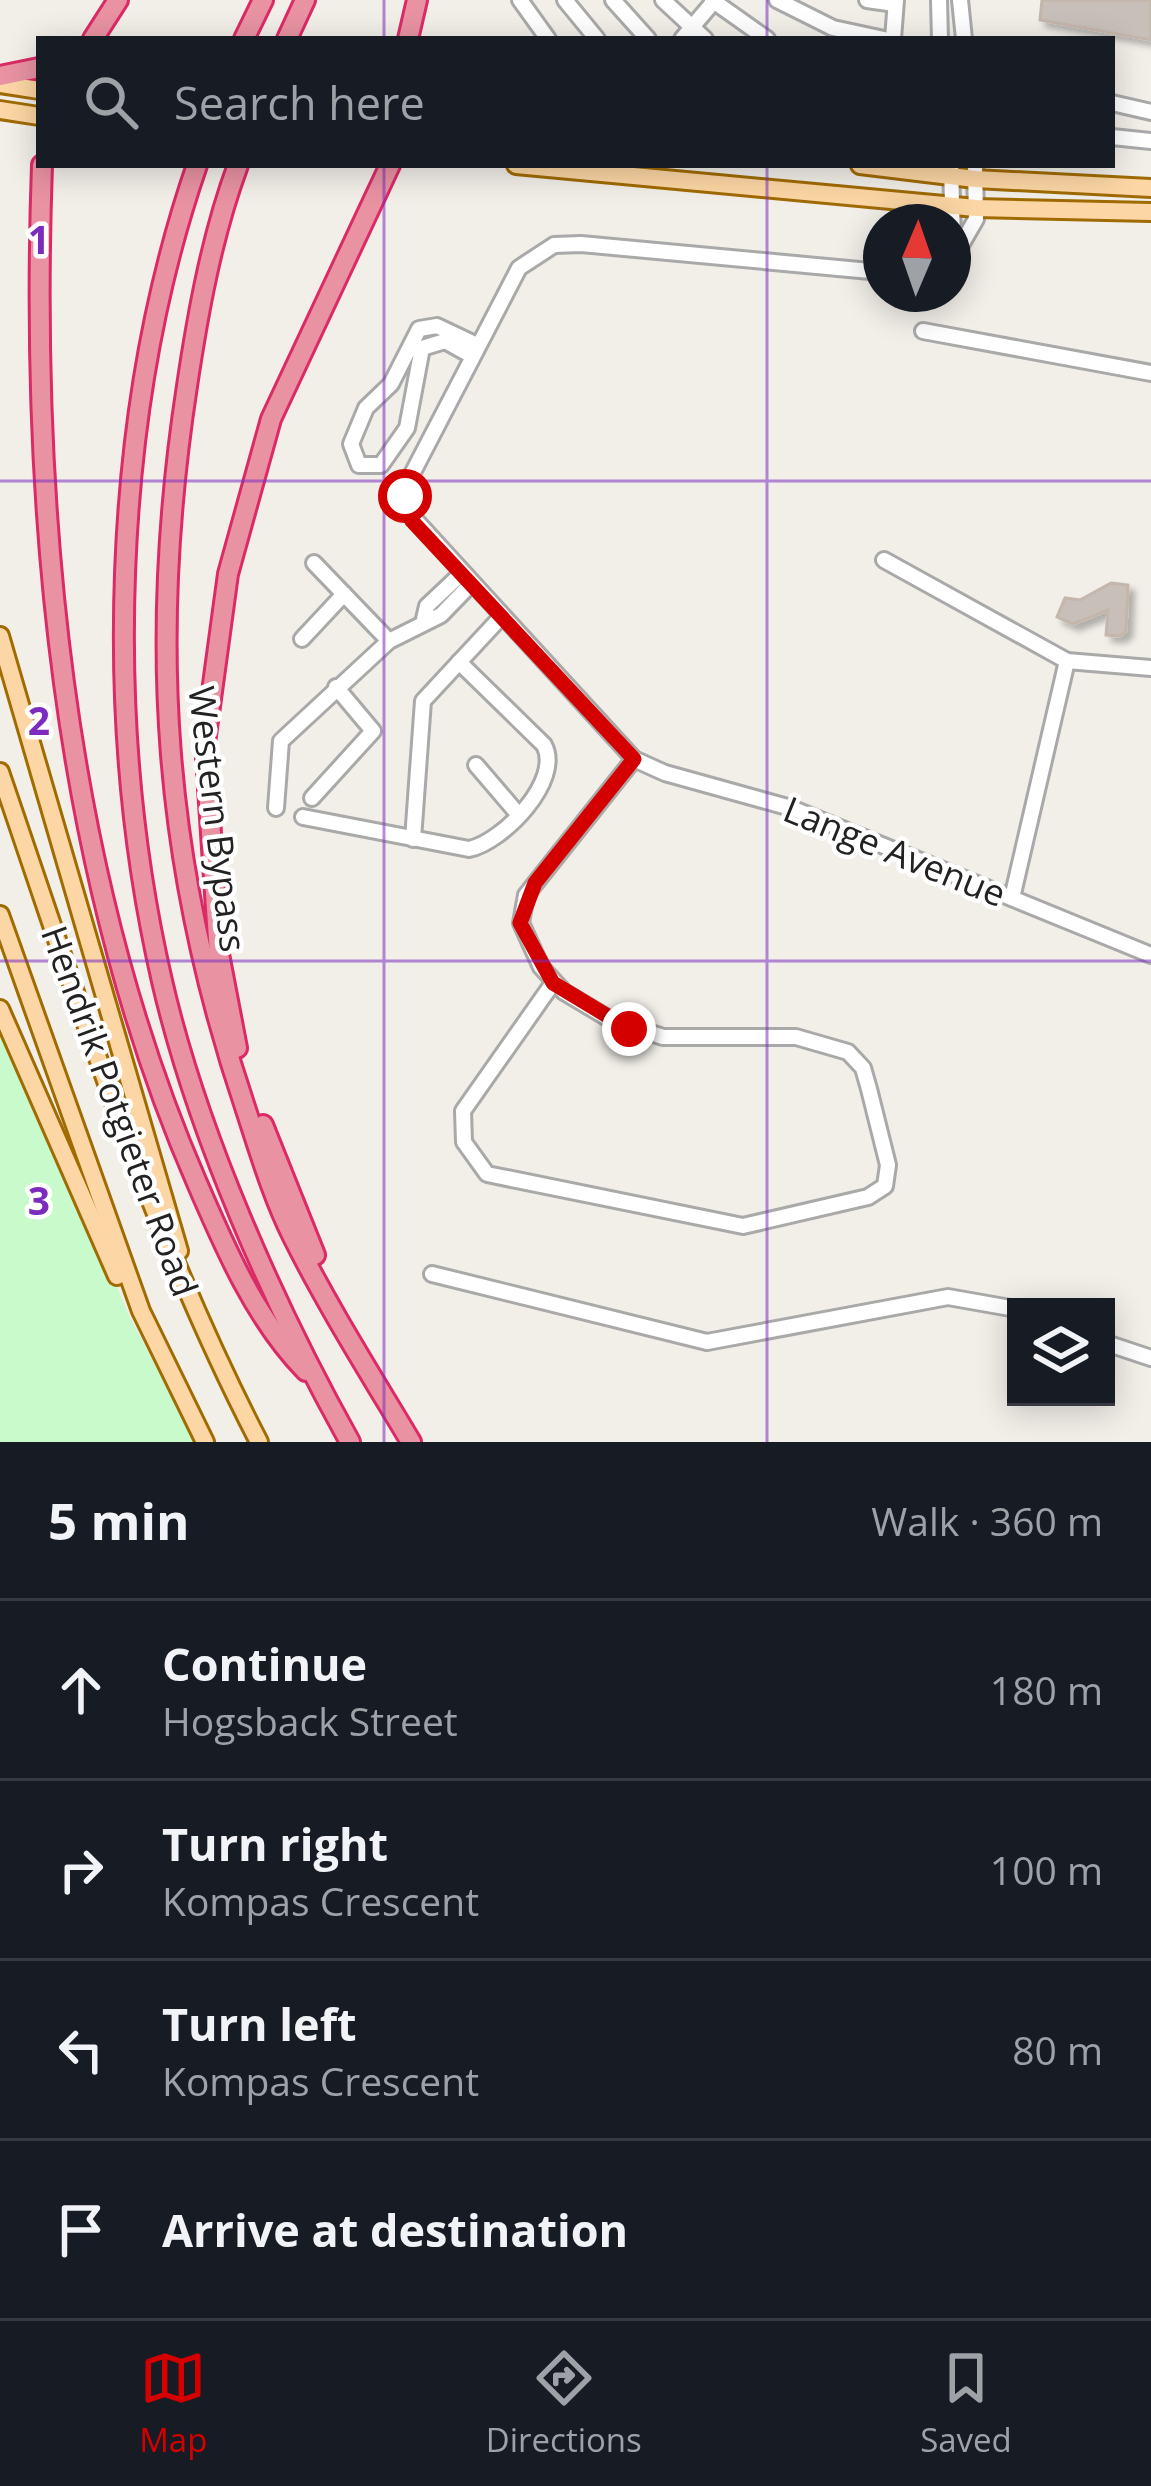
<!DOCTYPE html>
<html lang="en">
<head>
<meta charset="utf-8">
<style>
  :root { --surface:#171b24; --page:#242831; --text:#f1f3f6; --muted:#9ea1a6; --line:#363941; --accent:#d40000 }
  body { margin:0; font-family:"Open Sans",sans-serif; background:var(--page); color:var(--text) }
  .controls { position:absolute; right:36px; bottom:36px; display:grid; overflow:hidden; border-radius:0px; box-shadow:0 6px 30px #0003 }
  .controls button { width:108px; height:108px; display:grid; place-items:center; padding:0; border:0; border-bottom:3px solid var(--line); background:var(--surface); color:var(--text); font:60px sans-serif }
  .compass { position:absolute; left:863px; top:204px; width:108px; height:108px; border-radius:50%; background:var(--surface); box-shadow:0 6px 30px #0003; rotate:2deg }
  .stop { position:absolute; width:36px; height:36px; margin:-27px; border:9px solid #d40000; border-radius:50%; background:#fff }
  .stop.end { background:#d40000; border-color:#fff; box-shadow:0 3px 12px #0008 }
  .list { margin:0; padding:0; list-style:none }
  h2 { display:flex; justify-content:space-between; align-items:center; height:156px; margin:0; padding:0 48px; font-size:51px }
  h2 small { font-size:39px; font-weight:400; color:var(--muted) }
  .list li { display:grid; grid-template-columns:78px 1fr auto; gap:36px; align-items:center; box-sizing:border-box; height:180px; padding:0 48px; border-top:3px solid var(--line) }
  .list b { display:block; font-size:45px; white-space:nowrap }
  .list p { margin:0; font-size:39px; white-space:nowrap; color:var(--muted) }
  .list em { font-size:39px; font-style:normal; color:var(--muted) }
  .icon { flex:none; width:66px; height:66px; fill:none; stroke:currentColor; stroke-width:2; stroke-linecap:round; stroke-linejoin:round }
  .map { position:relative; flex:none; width:1151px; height:1442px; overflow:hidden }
  .search { position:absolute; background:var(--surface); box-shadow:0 6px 30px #0003; left:36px; right:36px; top:36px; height:132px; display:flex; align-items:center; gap:30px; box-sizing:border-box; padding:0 42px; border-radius:0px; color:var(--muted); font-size:45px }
  .sheet { height:876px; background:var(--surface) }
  nav { display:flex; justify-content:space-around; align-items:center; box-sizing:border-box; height:168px; border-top:3px solid var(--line); background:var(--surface); font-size:33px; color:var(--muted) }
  nav a { display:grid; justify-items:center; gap:6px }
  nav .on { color:var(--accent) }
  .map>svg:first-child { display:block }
  .park { fill:#c8facc }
  .building { fill:#c7bfb8; stroke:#c4b6ab; stroke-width:3; filter:url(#shadow) }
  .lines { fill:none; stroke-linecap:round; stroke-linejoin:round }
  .minor-casing { stroke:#a9a9a9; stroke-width:20 }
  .major-casing { stroke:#a06b00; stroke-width:22 }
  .highway-casing { stroke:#dc2a67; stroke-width:24 }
  .minor { stroke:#fff; stroke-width:14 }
  .major { stroke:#fcd6a4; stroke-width:16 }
  .highway { stroke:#e892a2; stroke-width:18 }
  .route { stroke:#d40000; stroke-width:15 }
  .grid { fill:none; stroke:#7b2cbf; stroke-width:3; stroke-opacity:0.55 }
  .labels { text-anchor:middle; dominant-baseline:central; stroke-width:9; stroke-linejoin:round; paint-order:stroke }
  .street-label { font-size:36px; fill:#222; stroke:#fff }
  .grid-label { font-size:39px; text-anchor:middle; font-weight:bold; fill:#7b2cbf; stroke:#fff; stroke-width:9; stroke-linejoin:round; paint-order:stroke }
</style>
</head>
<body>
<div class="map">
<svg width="1151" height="1442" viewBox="0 0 1151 1442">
  <defs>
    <filter id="shadow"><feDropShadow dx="6" dy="6" stdDeviation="3" flood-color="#0004"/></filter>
  </defs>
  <rect width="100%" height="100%" fill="#f2efe9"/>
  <!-- park -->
  <path class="park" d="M0,1018L129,1315L195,1442H0Z"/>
  <!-- building -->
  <g class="building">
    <path d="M1042,0H1151V40L1040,20Z"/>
    <path d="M1111,583L1128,585L1126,631L1120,636L1106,635L1108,610L1073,624L1057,617L1065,598L1080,600Z"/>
  </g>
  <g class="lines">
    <!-- minor casing -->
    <g class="minor-casing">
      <g id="minor">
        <path d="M520,0L548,39"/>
        <path d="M565,0L597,39"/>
        <path d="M613,0L648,39"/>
        <path d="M663,0L705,39"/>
        <path d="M712,0L767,39"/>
        <path d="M777,0L833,28L884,39"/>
        <path d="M867,0L895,4"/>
        <path d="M939,0L940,39"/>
        <path d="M960,0L964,39"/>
        <path d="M682,39L715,0"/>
        <path d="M893,39L896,0"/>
        <path d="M1112,103L1151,112"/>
        <path d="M1112,137L1151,141"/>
        <path d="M951,165L953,241"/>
        <path d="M953,259L976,219L975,165"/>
        <path d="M881,272L581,244L554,245L519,268L412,474L405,496L408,512L634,759L665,773L791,808L1151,955"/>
        <path d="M923,331L1151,373"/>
        <path d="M472,356L445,341L422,348L407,428L381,465H359L351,444L366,408L391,384L419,329L437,326L477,345"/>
        <path d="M884,560L1067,661L1151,668"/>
        <path d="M314,563L389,641"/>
        <path d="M424,619L427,606L461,574"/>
        <path d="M302,639L344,594"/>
        <path d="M476,765L518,814"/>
        <path d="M312,798L373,731L336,687"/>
        <path d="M276,808L281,741L389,641L441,615L471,584"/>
        <path d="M303,817L469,849C503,842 563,780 544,745L459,662"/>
        <path d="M413,839L423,701L502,616"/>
        <path d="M1012,898L1067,661"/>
        <path d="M553,983L463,1111L464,1142L487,1174L743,1226L868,1197L885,1186L888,1165L869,1089L863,1068L848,1052L796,1037H663L611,1020L564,992L541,967L521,923L526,895L634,759"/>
        <path d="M432,1274L707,1342L948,1297L1016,1309"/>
        <path d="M1106,1343L1151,1358"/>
      </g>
    </g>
    <!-- major casing -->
    <g class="major-casing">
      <g id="major">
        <path d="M0,84L39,90"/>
        <path d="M0,110L39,116"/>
        <path d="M516,165L976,208L1151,212"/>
        <path d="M860,165L975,179L1151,188"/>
        <path d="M0,636L179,1251"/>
        <path d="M0,772C78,999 148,1228 259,1442"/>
        <path d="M0,915L141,1311L205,1442"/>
        <path d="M0,1009L117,1276"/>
      </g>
    </g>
    <!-- highway casing -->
    <g class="highway-casing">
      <g id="highway">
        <path d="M93,39L118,0"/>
        <path d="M244,39L263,0"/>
        <path d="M287,39L305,0"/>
        <path d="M408,39L417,0"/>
        <path d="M0,76L39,68"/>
        <path d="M42,165C30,501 61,871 197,1183C225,1248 256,1320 306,1371"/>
        <path d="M197,165C111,414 103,725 162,981C197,1133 274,1306 350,1442"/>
        <path d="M238,165C212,235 198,312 187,386C148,640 163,865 246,1110C260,1153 273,1197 293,1237C328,1307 371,1375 411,1442"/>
        <path d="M237,1048L219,954L205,743L228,574L271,419L390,165"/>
        <path d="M263,1125L315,1255"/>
      </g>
    </g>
    <!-- minor -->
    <use href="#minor" class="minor"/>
    <!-- major -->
    <use href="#major" class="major"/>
    <!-- highway -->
    <use href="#highway" class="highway"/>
  </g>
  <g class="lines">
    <!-- route -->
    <path class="route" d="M405,496L412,521L634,759L535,883L520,923L553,983L629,1029"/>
  </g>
  <!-- grid -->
  <path class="grid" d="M384,0V39M767,0V39M384,165V1442M767,165V1442M0,481H1151M0,961H1151"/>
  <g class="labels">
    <!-- street labels -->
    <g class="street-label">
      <text transform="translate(218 819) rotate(83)">Western Bypass</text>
      <text transform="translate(895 851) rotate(22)">Lange Avenue</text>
      <text transform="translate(120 1111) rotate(70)">Hendrik Potgieter Road</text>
    </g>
  </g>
  <g class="grid-label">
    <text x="39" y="254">1</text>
    <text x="39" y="735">2</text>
    <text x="39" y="1215">3</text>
  </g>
</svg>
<div class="controls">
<button><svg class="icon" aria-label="layers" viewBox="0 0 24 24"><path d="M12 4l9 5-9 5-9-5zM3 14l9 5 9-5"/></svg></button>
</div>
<svg class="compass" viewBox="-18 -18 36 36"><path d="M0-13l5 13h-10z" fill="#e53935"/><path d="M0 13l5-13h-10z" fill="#9ea1a6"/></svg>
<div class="stop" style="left:405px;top:496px"></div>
<div class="stop end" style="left:629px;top:1029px"></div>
<div class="search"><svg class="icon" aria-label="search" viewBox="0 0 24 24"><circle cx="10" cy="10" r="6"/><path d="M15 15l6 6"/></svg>Search here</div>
</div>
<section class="sheet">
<h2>5 min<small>Walk · 360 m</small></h2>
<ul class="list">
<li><svg class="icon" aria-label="ahead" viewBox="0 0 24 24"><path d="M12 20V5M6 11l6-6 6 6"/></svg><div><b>Continue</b><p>Hogsback Street</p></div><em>180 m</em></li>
<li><svg class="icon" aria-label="right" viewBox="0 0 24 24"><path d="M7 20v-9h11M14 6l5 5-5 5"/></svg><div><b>Turn right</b><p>Kompas Crescent</p></div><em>100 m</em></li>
<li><svg class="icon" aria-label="left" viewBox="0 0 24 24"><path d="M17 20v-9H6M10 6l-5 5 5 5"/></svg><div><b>Turn left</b><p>Kompas Crescent</p></div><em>80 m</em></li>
<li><svg class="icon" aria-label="arrive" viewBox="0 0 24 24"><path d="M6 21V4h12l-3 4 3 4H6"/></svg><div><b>Arrive at destination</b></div></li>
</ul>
</section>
<nav>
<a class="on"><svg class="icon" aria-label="map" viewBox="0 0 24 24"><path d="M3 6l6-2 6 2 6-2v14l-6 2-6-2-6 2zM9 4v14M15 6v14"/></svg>Map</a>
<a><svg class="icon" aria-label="directions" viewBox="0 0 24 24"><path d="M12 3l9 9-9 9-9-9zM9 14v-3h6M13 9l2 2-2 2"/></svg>Directions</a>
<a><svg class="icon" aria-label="saved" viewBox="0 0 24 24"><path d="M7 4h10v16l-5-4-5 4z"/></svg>Saved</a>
</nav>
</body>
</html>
